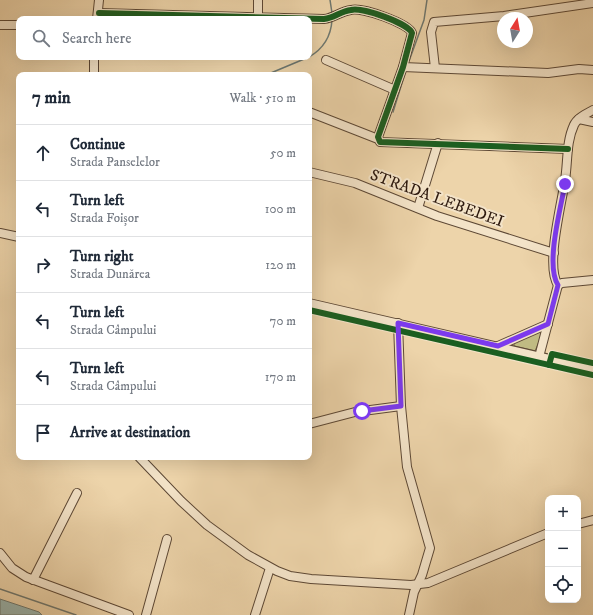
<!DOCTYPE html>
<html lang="en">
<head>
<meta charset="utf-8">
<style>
  :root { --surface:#fff; --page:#f2f2f3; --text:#1f2937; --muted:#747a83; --line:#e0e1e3 }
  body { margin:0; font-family:"IM FELL DW Pica",serif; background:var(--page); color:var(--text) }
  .controls { position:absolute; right:12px; bottom:12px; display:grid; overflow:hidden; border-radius:8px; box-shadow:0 4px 16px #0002 }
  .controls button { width:36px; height:36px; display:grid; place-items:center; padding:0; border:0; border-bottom:1px solid var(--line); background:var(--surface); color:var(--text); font:20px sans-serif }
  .compass { position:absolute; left:497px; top:12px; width:36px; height:36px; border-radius:50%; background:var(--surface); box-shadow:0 4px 16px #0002; rotate:11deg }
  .stop { position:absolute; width:12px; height:12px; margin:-9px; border:3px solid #7c3aed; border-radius:50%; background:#fff }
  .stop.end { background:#7c3aed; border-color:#fff; box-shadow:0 1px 4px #0008 }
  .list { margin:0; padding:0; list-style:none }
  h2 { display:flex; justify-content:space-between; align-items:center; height:52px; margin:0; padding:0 16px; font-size:17px }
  h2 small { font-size:13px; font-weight:400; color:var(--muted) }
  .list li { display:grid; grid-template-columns:26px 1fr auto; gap:12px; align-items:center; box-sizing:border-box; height:56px; padding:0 16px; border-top:1px solid var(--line) }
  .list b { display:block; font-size:15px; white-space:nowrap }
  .list p { margin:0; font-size:13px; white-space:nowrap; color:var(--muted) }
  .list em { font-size:13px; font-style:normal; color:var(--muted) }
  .icon { flex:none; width:22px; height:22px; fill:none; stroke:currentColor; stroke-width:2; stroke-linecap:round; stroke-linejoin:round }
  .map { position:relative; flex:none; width:593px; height:615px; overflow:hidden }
  .search { position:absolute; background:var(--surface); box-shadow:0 4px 16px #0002; left:16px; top:16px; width:296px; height:44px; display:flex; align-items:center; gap:10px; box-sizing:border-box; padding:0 14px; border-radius:8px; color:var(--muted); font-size:15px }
  .panel { position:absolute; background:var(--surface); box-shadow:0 4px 16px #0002; left:16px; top:72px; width:296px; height:388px; border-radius:8px }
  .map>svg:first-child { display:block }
  .green { fill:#c0bb83; stroke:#766a48 }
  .water { fill:#9bb7b1; stroke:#6f7870 }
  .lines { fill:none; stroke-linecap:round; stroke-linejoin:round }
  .stream { stroke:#6f7870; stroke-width:1.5 }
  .minor-casing { stroke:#5d4835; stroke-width:10 }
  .minor { stroke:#f3e3c8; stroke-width:8 }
  .cycleway-casing { stroke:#f3e3c8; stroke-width:8 }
  .cycleway { stroke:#1b5e20; stroke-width:6 }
  .route { stroke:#7c3aed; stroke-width:5 }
  .labels { text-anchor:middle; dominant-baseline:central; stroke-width:4; stroke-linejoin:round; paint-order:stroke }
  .street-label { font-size:16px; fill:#2d190e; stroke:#f3e3c8 }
</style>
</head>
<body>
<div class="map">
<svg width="593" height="615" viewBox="0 0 593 615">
  <rect width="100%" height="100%" fill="#edd4aa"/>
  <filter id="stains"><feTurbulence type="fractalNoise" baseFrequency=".005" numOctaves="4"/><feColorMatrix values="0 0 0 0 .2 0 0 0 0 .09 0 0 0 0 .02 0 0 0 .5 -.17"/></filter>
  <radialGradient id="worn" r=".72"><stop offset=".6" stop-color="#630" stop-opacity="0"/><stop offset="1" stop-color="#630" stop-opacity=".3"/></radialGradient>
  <!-- green -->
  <path class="green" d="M541,331L543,332L535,351L514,346V342Z"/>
  <!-- water -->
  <path class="water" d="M0,599L39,612L42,615H0Z"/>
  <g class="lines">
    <!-- stream -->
    <g class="stream">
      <path d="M330,0L332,13"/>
      <path d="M309,57C323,49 331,36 332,20"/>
      <path d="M409,61L424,20L427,0"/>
      <path d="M266,75L309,57"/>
      <path d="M393,112L406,70"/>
      <path d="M0,589L76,615"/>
    </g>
    <!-- minor casing -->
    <g class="minor-casing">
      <g id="minor">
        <path d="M99,13L324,19C334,18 341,11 351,10C362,7 408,23 412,33L403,67L378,137L380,142L568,149"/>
        <path d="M258,16V0"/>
        <path d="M97,19L99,0"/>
        <path d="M0,25H19"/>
        <path d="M326,60L395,90"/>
        <path d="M403,67L548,73L579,69L593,70"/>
        <path d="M435,68L431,32L434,22L504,16L593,3"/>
        <path d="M94,75V57"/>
        <path d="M309,112L378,139"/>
        <path d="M579,119L593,122"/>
        <path d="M309,172L355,183L437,216L554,253"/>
        <path d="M418,208L438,143"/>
        <path d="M0,233L19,237"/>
        <path d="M558,285C545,266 562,203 565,180C568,162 566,142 574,125C577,118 586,114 593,110"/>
        <path d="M558,285L562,283L593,280"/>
        <path d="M309,303L593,369"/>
        <path d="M398,323L401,406L407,467L430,548L422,575L414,592L409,615"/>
        <path d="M498,346L548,324"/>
        <path d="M539,357L558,285"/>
        <path d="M309,424L355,412L401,406"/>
        <path d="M139,457L181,501L207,525L248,555L277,571L290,576L311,579L411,585L428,583L548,533"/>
        <path d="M578,524L593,520"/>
        <path d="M0,553L12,568L26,577L129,615"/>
        <path d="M33,580L77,493"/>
        <path d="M146,615L167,539"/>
        <path d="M255,615L270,568"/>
      </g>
    </g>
    <!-- minor -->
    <use href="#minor" class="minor"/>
    <!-- cycleway casing -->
    <g class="cycleway-casing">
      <g id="cycleway">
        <path d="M99,13L324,19C334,18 341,11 351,10C362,7 408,23 412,33L403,67L378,137L380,142L568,149"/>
        <path d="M309,310L593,375"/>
        <path d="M549,365L552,354L593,363"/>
      </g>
    </g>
    <!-- cycleway -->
    <use href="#cycleway" class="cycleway"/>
  </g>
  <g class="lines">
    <!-- route -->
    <path class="route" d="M362,411L401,406L398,323L498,346L548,324L558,285C545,265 561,207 565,184"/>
  </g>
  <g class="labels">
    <!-- street labels -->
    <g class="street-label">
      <text transform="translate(437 198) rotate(20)">STRADA LEBEDEI</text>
    </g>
  </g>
  <rect width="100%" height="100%" filter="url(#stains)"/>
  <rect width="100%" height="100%" fill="url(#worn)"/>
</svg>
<div class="controls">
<button>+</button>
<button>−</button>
<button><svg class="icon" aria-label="locate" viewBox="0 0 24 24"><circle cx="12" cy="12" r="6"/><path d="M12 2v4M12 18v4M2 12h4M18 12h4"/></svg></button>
</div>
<svg class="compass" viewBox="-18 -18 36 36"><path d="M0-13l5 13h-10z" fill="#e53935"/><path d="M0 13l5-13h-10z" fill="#747a83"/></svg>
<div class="stop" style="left:362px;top:411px"></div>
<div class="stop end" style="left:565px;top:184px"></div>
<div class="search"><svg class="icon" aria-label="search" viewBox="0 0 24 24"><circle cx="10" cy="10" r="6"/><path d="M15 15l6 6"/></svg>Search here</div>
<section class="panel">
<h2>7 min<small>Walk · 510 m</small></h2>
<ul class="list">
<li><svg class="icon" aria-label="ahead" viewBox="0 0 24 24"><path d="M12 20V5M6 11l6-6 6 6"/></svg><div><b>Continue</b><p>Strada Panselelor</p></div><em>50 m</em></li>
<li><svg class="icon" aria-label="left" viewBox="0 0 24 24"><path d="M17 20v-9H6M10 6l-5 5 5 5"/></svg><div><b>Turn left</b><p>Strada Foișor</p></div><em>100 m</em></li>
<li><svg class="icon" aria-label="right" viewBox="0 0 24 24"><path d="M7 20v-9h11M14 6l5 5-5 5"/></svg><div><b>Turn right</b><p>Strada Dunărea</p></div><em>120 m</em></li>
<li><svg class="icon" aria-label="left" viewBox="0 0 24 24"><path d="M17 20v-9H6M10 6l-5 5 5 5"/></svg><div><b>Turn left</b><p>Strada Câmpului</p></div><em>70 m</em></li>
<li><svg class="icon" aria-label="left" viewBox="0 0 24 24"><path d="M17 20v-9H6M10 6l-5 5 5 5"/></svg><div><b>Turn left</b><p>Strada Câmpului</p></div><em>170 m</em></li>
<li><svg class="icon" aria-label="arrive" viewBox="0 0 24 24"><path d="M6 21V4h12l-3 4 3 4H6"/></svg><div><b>Arrive at destination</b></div></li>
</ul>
</section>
</div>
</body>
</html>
